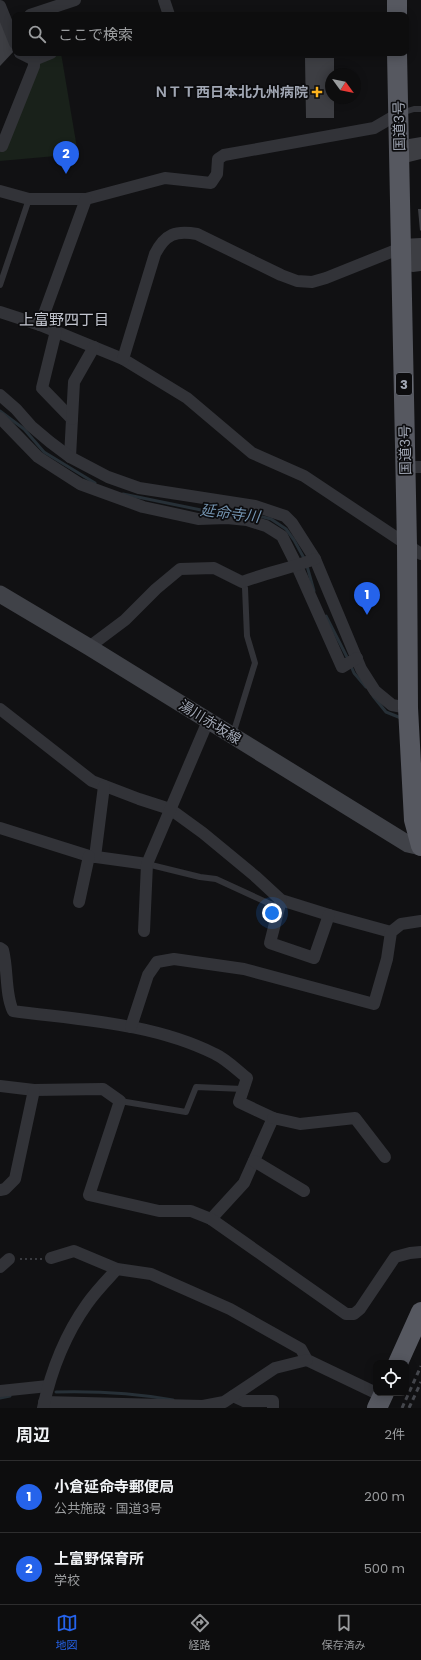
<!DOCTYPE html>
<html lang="ja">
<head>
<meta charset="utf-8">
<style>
  :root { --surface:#0d0d0e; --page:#1b1b1c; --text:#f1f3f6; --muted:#9a9c9e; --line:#2d2d2e; --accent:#2563eb }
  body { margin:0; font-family:Poppins,"Noto Sans JP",sans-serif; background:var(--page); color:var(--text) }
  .controls { position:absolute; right:12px; bottom:12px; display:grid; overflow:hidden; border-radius:8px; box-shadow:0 2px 10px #0003 }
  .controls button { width:36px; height:36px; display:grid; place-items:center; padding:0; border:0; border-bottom:1px solid var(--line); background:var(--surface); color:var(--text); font:20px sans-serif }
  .compass { position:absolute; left:325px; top:68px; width:36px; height:36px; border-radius:50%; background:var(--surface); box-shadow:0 2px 10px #0003; rotate:123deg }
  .you { position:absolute; left:272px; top:913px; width:14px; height:14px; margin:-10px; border:3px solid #fff; border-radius:50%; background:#1a73e8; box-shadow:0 0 0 6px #1a73e833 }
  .badge { display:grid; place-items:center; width:26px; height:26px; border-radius:50%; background:var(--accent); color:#fff; font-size:13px; font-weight:700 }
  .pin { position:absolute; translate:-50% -33px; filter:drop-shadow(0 1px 2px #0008) }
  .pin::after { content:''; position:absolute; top:21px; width:14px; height:12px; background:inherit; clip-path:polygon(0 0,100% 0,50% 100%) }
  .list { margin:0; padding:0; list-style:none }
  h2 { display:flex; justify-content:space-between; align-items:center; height:52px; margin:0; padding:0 16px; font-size:17px }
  h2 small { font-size:13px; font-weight:400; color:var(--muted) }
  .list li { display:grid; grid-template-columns:26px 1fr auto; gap:12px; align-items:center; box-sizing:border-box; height:72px; padding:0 16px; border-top:1px solid var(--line) }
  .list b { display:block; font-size:15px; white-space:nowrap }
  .list p { margin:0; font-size:13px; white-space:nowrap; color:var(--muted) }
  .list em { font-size:13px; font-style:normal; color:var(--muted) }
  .icon { flex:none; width:22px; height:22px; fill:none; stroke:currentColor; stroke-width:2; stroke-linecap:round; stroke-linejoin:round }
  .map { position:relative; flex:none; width:421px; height:1408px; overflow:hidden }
  .search { position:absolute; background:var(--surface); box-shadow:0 2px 10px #0003; left:12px; right:12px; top:12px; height:44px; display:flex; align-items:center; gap:10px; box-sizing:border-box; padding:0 14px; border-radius:8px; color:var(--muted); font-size:15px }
  .sheet { height:196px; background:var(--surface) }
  nav { display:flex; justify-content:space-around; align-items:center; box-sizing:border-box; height:56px; border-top:1px solid var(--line); background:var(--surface); font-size:11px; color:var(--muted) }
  nav a { display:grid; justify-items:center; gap:2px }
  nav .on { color:var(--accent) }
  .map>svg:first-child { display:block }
  .green { fill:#19211a }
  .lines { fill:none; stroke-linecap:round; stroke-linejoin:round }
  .stream { stroke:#273037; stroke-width:3 }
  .building { fill:#3d3e43 }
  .path { stroke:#383a3f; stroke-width:2; stroke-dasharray:2 3; stroke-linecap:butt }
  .service { stroke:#323338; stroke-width:6 }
  .minor { stroke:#323338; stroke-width:12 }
  .secondary { stroke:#404248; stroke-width:17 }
  .trunk { stroke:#565860; stroke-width:20 }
  .rail { stroke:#45474d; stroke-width:3; stroke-dasharray:5 4; stroke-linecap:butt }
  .poi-dot { fill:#fdb41f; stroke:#0c0c0e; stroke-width:1.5 }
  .labels { text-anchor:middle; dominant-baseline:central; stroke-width:3.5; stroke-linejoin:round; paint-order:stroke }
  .shield { fill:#0c0c0e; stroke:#747882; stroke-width:1 }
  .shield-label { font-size:13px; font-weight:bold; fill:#a1a7b4 }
  .poi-label { font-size:14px; font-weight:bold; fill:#a1a7b4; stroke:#0c0c0e; text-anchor:end }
  .street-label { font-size:14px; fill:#a1a7b4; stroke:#0c0c0e }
  .neighbourhood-label { font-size:15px; fill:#c3c6d0; stroke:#0c0c0e }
  .water-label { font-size:15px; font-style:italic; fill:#7595b2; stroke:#0c0c0e }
</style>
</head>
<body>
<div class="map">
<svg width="421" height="1408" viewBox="0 0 421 1408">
  <rect width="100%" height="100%" fill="#111113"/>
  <!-- green -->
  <path class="green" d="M61,53L78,154L0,161V148L34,60Z"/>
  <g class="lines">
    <!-- stream -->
    <g class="stream">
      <path d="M0,411L24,429L44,452L95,483"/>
      <path d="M123,494L211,512L239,511L271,519L286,529L294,540L305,560"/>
      <path d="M307,566L314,591"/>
      <path d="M326,616L348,659"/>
      <path d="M351,666L354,673L366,687"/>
      <path d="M373,696L386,712L401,718"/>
      <path d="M56,1392C95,1391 134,1393 173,1400"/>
      <path d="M0,1398L10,1396"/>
    </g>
  </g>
  <!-- building -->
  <g class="building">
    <path d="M0,7L15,43V50L0,66Z"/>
    <path d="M305,58H334V74H331V98H334V118H306Z"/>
    <path d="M421,137V159L409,162V139Z"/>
    <path d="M418,209H421V230L420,231Z"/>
    <path d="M421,238V271L413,272L401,270V239Z"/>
  </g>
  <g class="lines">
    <!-- path -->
    <path class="path" d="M20,1259H42"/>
    <!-- service -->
    <g class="service">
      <path d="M401,113L414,109H421"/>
      <path d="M0,285L29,199"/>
      <path d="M233,734L255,663L247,636L245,588L242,582"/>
      <path d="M147,864L200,877L216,879L279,908"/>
      <path d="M120,1101L186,1112L196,1087L243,1089"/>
    </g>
    <!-- minor -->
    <g class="minor">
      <path d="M164,0L169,15"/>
      <path d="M0,6L15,43"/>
      <path d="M30,15L75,0"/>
      <path d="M20,53L34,60L51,53"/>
      <path d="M2,146L34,66V60"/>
      <path d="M0,191L29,199H86L165,178L211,183L217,174L218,159L224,155L374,128L398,114"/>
      <path d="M0,312L40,325L123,359L187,398L252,453L304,476L421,554"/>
      <path d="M40,325L86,199"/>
      <path d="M56,331L42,388L72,419L70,457"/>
      <path d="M123,359L155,254C165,234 176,230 197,234L281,275L297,281L312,282L326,278L401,248"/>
      <path d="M0,395L16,409L31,426L50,442L70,457L108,477L139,488L255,506L285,516L292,523L315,559L361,669L375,691L392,705L408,708"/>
      <path d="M0,418L38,457L80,484L143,507L198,519L227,518L247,520L266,526L282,536L297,566L342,667L357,658"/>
      <path d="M72,419L74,382L94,347"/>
      <path d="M406,467H421"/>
      <path d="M89,647L125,620L156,589L180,569L214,568L242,582C266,573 291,568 315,559"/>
      <path d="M0,709L92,781L139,799L170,809L203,833L255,876L281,900L329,915L391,932"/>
      <path d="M0,828L89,856L147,864"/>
      <path d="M95,857L104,786"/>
      <path d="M281,900L270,943L314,958L329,915"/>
      <path d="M79,902L89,856"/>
      <path d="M144,931L147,864L208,721"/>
      <path d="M0,948L3,950C8,969 5,994 13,1011C81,1020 153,1023 215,1054C226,1059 237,1070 247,1078L239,1102L273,1118L244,1183L211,1219"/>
      <path d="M131,1027L148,975L157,962L174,959L244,969L374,1004L387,959L391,932L401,924L421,921"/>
      <path d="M0,1086L34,1090L103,1089L120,1101L89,1195L159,1211H191L211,1219L346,1314H354L360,1309L395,1257L410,1253L421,1252"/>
      <path d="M273,1118L300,1124L355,1118L385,1157"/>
      <path d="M254,1161L304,1191"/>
      <path d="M0,1190L5,1189L15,1179L34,1090"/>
      <path d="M51,1258L74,1251L117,1269L151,1274L230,1309L301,1349L307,1360L376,1393"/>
      <path d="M0,1267L9,1259"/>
      <path d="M0,1391L48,1386"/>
      <path d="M233,1396L244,1401H273V1408"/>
      <path d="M44,1402L203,1406L224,1402L275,1368L307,1360"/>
      <path d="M43,1408C51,1371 65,1335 87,1304C96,1291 107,1280 117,1269"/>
    </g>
    <!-- secondary -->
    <path class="secondary" d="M0,594L89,647L408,844L421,847"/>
    <!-- trunk -->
    <g class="trunk">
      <path d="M397,0V15"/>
      <path d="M397,53L407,545L408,708L414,820L421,846"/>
      <path d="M398,1363L421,1312"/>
      <path d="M377,1408L384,1393"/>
    </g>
    <!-- rail -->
    <g class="rail">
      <path d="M402,1408L421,1366"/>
      <path d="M409,1408L421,1382"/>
    </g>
  </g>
  <!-- markers -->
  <path class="poi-dot" d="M315 86h4v4h4v4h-4v4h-4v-4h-4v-4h4z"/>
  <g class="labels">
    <!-- shield labels -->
    <rect class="shield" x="396" y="373" width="16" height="22" rx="3"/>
    <g class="shield-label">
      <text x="404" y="384">3</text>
    </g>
    <!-- poi labels -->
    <g class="poi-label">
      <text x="308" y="92">ＮＴＴ西日本北九州病院</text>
    </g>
    <!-- street labels -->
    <g class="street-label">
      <text transform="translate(399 126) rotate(-91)">国道3号</text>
      <text transform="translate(405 450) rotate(-91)">国道3号</text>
      <text transform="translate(210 722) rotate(32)">湯川赤坂線</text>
    </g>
    <!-- neighbourhood labels -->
    <g class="neighbourhood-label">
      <text x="64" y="319">上富野四丁目</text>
    </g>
    <!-- water labels -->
    <g class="water-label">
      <text transform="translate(230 513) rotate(7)">延命寺川</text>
    </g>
  </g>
</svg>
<div class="controls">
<button><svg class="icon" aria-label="locate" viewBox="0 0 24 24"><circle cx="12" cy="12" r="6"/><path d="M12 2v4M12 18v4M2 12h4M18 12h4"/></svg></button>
</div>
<svg class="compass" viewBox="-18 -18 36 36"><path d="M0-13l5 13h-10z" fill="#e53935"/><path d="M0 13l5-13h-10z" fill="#9a9c9e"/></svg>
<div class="you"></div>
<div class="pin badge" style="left:367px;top:615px">1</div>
<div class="pin badge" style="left:66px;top:174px">2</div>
<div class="search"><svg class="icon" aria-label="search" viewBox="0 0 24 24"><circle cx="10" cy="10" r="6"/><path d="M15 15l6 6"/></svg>ここで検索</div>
</div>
<section class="sheet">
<h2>周辺<small>2件</small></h2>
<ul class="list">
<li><span class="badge">1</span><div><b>小倉延命寺郵便局</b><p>公共施設 · 国道3号</p></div><em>200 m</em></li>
<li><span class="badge">2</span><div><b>上富野保育所</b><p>学校</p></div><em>500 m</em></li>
</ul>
</section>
<nav>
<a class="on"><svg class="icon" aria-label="map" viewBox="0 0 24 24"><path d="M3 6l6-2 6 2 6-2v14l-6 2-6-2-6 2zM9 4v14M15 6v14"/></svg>地図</a>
<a><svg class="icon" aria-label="directions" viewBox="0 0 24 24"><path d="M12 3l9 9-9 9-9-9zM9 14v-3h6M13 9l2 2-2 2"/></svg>経路</a>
<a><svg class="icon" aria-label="saved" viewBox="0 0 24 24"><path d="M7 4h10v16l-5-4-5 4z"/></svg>保存済み</a>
</nav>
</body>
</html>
